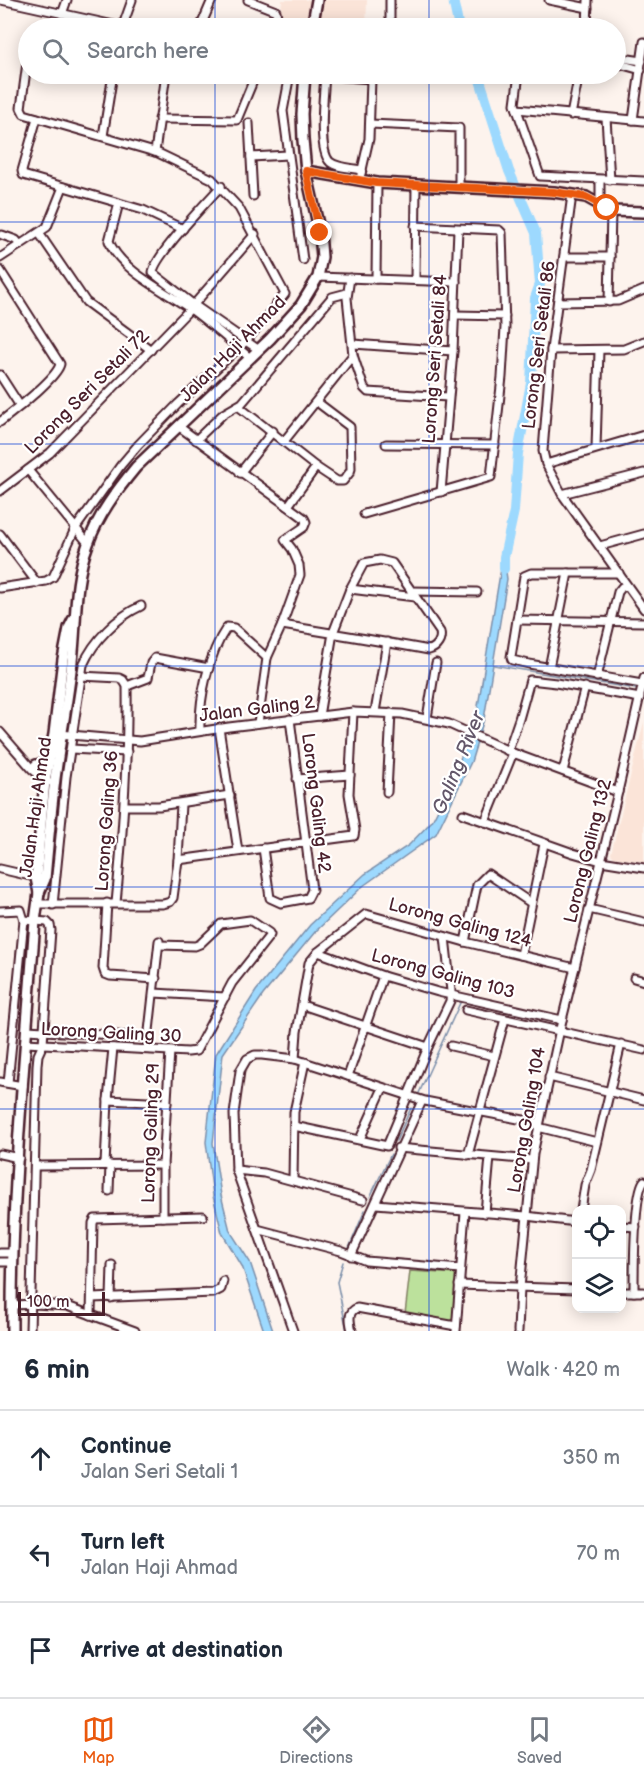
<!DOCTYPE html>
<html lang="en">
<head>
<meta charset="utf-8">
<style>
  :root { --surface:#fff; --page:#f2f2f3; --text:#1f2937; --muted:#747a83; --line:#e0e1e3; --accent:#ea580c }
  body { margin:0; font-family:"Balsamiq Sans",sans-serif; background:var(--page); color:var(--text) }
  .controls { position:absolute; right:18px; bottom:18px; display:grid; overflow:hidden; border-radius:12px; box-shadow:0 3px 15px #0003 }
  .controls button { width:54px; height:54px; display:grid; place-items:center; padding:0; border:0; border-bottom:2px solid var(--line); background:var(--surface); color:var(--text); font:30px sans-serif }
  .scale { position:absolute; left:18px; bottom:15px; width:87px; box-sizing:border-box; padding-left:6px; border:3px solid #4a1f2b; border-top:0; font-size:16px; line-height:21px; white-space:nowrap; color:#4a1f2b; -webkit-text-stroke:4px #fff; paint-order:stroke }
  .stop { position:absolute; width:18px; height:18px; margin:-14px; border:4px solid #ea580c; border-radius:50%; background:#fff }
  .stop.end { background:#ea580c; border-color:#fff; box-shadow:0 2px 6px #0008 }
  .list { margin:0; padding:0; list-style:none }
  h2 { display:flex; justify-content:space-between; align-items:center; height:78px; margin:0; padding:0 24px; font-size:26px }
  h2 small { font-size:20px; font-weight:400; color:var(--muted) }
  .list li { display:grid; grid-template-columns:39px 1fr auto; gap:18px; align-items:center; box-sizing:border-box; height:96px; padding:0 24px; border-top:2px solid var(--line) }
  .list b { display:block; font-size:22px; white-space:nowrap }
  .list p { margin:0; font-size:20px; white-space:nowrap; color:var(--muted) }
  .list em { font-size:20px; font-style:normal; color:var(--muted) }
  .icon { flex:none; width:33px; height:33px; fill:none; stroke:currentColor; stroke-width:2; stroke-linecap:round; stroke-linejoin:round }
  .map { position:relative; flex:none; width:644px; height:1331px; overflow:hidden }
  .search { position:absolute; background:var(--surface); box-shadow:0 3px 15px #0003; left:18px; right:18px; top:18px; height:66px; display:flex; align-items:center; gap:15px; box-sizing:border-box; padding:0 21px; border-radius:33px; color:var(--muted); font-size:22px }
  .sheet { height:366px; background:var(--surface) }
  nav { display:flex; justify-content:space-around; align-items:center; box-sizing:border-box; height:84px; border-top:2px solid var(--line); background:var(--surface); font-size:16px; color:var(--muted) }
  nav a { display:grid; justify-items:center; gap:3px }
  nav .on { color:var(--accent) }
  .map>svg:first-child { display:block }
  .built { fill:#fbe4d8 }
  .green { fill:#bce19c; stroke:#838064; stroke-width:1.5 }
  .water { fill:#9dd9fe; stroke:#7c8faa; stroke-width:1.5 }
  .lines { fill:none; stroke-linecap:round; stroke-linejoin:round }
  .stream { stroke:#7c8faa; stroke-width:1.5 }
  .river { stroke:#9dd9fe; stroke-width:10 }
  .street-casing { stroke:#4a1f2b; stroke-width:11 }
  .secondary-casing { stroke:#4a1f2b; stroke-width:14 }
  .street { stroke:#fff; stroke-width:7 }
  .secondary { stroke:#fff; stroke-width:9 }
  .route { stroke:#ea580c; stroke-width:8 }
  .grid { fill:none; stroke:#1d4ed8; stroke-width:1.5; stroke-opacity:0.55 }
  .labels { text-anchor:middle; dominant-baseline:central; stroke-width:4.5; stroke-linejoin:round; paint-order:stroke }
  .street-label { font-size:18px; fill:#4a1f2b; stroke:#fff }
  .water-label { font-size:20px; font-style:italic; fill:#63576a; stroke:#fff }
</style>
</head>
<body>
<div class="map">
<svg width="644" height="1331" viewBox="0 0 644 1331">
  <rect width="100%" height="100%" fill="#fdf3ed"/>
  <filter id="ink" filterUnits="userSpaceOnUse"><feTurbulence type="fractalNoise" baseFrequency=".0167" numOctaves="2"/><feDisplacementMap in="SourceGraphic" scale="12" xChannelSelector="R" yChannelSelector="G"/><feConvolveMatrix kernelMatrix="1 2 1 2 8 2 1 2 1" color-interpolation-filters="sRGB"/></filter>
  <g filter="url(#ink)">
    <!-- built -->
    <g class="built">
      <path d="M282,0H367L366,28H279Z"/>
      <path d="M644,722V862L614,857L611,854Z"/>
    </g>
    <!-- green -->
    <path class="green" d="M410,1271L457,1274L454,1322L405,1314Z"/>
    <!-- water -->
    <path class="water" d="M504,557L507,579L484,719L471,762L436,834L363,886L315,932L263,995L223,1054L213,1143L221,1195L230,1231L250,1262L273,1331H264L242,1266L222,1233L213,1196L206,1142L216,1054L256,991L310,925L365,874L409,845L432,821L453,779L477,712L500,574Z"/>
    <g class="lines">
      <!-- stream -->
      <g class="stream">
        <path d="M494,665L636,689"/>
        <path d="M419,1093L460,1003"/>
        <path d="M396,1141L411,1108"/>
        <path d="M370,1197L391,1154"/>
        <path d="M349,1248L365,1210"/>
        <path d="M343,1262L337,1282L347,1331"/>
      </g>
      <!-- river -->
      <g class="river">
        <path d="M453,0L459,28"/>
        <path d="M478,74L509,171L536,233L540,284L535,298L531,383L518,453L514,511L504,557V569"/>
      </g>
      <!-- street casing -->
      <g class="street-casing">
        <g id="street">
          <path d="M1,0L123,27"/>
          <path d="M248,0L276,11L277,17L275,28"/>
          <path d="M549,0L588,8"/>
          <path d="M62,14L67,0"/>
          <path d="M122,28L132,0"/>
          <path d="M200,28L212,0"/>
          <path d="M390,28V0"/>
          <path d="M587,28L588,0"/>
          <path d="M616,57L642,61"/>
          <path d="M616,63L641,70"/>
          <path d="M290,74L283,111L303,260"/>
          <path d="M307,74L371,79L377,74L439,76L440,74"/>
          <path d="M519,74L515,104L540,176L644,181"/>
          <path d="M325,75C324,92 317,150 330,162C337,168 352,168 362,170"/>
          <path d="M517,109L644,121"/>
          <path d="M571,115L579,74"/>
          <path d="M37,118L22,171L23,175L143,210L183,229"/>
          <path d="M606,118L610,180"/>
          <path d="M159,119L237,120L256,74"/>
          <path d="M633,120L644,42"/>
          <path d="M249,123L253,196"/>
          <path d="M370,124L459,128V187"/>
          <path d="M103,136L113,74"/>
          <path d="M155,152L166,74"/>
          <path d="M251,157L288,155"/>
          <path d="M361,174L369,139L371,79"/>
          <path d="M221,186C208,201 153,257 153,273L194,305L259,350"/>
          <path d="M572,195L551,350L543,451L546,464L562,494L644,609"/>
          <path d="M119,203L109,241C120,270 165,291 189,308C210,323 230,341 250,358"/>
          <path d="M600,203V180"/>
          <path d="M39,233L86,302L151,350"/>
          <path d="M2,235L16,240L20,245"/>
          <path d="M564,257H610"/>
          <path d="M0,258L47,227L63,187"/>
          <path d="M0,270L60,364C57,378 13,412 0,422"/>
          <path d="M318,277L456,282"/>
          <path d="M376,279L377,183"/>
          <path d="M415,280L416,185"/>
          <path d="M558,302L618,301L644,290"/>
          <path d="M609,302L611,211"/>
          <path d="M455,315L505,316"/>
          <path d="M353,344L453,351"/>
          <path d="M551,350L624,349L644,341"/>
          <path d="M353,355L364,388L368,392L448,397"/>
          <path d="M0,375L20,406"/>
          <path d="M238,406L316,467L337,481H343L350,472L351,469L350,427L317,402"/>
          <path d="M178,426L304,518L306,522L304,527L285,540L292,549L299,565L300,575L282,625L267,658L258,723"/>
          <path d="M196,440L223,414L242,403L332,297L347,293"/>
          <path d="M285,440L353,355L347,298L350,278"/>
          <path d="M386,444L495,445"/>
          <path d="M596,448L599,350"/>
          <path d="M546,464L644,435"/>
          <path d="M28,470L88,543"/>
          <path d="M240,473L273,431"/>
          <path d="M0,491L50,453L190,309L255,234"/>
          <path d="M441,492L453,351L458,229"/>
          <path d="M562,494L644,473"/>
          <path d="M288,506L316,467"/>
          <path d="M364,514L491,477L502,377L505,327L502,233L499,230L415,226"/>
          <path d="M0,534L37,583"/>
          <path d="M600,546L644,534"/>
          <path d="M619,573H531L524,576L511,657L512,660L529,664L642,684"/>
          <path d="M0,588L46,581L53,577L75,529L121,465L138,445L178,404L246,341L285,294L239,208L212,179L158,153L24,114L21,108L28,55"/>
          <path d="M350,589L415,597"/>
          <path d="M411,591L477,592"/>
          <path d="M517,620L644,622"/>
          <path d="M282,625C331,633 380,641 429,650C437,648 442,640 440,632L392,563L380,560L364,563L350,589L333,633L319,716"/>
          <path d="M549,668L568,573"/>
          <path d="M81,676L119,678L123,680L127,686C128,759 123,831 116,903"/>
          <path d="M597,677L618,592L622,587L627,586"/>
          <path d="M127,686L148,678L151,663L155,658L209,668"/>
          <path d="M375,712L387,642"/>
          <path d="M427,718L436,663"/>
          <path d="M219,728L238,851"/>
          <path d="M200,731C199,698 208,655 227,627L234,628L267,658"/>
          <path d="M0,732L32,769L48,782"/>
          <path d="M59,734L140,741L229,727L353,712L402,714L449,724L513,753L618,792"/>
          <path d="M71,749L127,752"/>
          <path d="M508,751L519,719L530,680L556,683L640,698"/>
          <path d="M563,771L585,687"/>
          <path d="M297,779L350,775"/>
          <path d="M387,792L391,713"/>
          <path d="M125,806H159L230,795"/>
          <path d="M463,814L573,853L601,861L644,868"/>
          <path d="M485,822L513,753"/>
          <path d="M263,848L270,898L281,903L308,898L312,890L290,719"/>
          <path d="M178,860L354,836L355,830L349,794L353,712"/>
          <path d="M0,869L39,878"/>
          <path d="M107,903L103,968L105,974L110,976L156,979"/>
          <path d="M38,904H163L170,902L173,898L178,860L181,804"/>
          <path d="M53,905L66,777L83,665C94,640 117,617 141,606"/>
          <path d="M589,909L644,922"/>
          <path d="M0,911L21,910L24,920L8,1083"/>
          <path d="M24,920L47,922L50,925L51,930L43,1044L38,1055L37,1065L30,1331"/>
          <path d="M465,942L477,885L488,874L531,903"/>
          <path d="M318,952L383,976L438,992L562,1020"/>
          <path d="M521,955L544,844"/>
          <path d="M634,978L644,981"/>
          <path d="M154,993L225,997"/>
          <path d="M302,1005L428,1047"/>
          <path d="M466,1010L644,1050"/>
          <path d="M27,1030L149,1037"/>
          <path d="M26,1043L188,1052L196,1051L232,983L270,935L269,933L250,920L221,924L200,944L195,946L159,945"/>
          <path d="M451,1046L494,1056"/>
          <path d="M147,1049L159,941"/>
          <path d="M295,1059L297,1032L309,963L318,952L366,914L465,942L575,968"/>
          <path d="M348,1076L383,976"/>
          <path d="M549,1077L644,1100"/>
          <path d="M0,1082L23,1086"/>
          <path d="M108,1100L167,1103"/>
          <path d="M294,1126L387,1146L428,1047L450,1001L451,991L445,937"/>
          <path d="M538,1127L597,1142"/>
          <path d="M360,1139L383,1088"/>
          <path d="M398,1148L532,1160"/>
          <path d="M0,1154L19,1158"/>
          <path d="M468,1155L505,1019"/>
          <path d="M105,1165L108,1100L113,1048"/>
          <path d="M36,1166L163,1165"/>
          <path d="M236,1170L264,1173L363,1200"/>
          <path d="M293,1180L294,1112L305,1062"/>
          <path d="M109,1191L110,1165"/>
          <path d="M376,1204L526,1216L576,1222"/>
          <path d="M581,1210L585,1185L591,1170L621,1044"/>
          <path d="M485,1213L490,1157"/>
          <path d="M163,1217V1165L170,1051"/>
          <path d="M622,1226L636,1227"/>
          <path d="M257,1229L341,1251L366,1261L460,1269"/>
          <path d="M0,1253H13"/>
          <path d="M351,1256L422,1101"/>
          <path d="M0,1262H13"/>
          <path d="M459,1285L576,1289"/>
          <path d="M622,1292H644"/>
          <path d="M634,1292C634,1272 634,1193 644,1181"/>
          <path d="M92,1298L213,1293L221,1289L223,1281"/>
          <path d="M111,1298L112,1265"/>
          <path d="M13,1305L35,1304L67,1306L135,1331"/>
          <path d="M91,1315L93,1223L95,1219L203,1216"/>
          <path d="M293,1331L236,1170L234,1114L240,1071L247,1059L255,1055H262L295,1059L425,1101L539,1123"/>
          <path d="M352,1331C350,1322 347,1312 357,1308L456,1326"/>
          <path d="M456,1331L465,1212"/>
          <path d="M518,1331L520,1288L533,1154L562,1020L618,792L644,678"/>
        </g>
      </g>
      <!-- secondary casing -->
      <g class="secondary-casing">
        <g id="secondary">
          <path d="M312,28L317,0"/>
          <path d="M306,171L377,183L554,192L586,197L611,211L644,212"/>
          <path d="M36,765L49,762"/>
          <path d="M39,893L36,878L45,781L54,734L63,659L69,628L73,620"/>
          <path d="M12,1331C11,1194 25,1057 35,921L39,893L45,879C48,845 51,812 55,779C60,739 68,701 72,661C77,621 73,584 88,544C98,515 117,490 136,467L270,339L301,305L318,277L322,257L320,233L306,171L303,140L302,114L305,74"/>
        </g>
      </g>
      <!-- street -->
      <use href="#street" class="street"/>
      <!-- secondary -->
      <use href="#secondary" class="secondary"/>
    </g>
  </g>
  <g class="lines" filter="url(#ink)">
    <!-- route -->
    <path class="route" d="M320,233L306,171L376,183L554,192L586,197L607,208"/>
  </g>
  <!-- grid -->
  <path class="grid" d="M215,0V28M429,0V28M215,74V1331M429,74V1331M0,222H644M0,444H644M0,666H644M0,887H644M0,1109H644"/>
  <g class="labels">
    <!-- street labels -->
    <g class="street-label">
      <text transform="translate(539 345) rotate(-83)">Lorong Seri Setali 86</text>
      <text transform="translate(233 349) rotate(-45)">Jalan Haji Ahmad</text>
      <text transform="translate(435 359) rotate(-86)">Lorong Seri Setali 84</text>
      <text transform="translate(87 392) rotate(-45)">Lorong Seri Setali 72</text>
      <text transform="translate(257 709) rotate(-7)">Jalan Galing 2</text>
      <text transform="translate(316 803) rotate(83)">Lorong Galing 42</text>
      <text transform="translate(36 807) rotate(-82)">Jalan Haji Ahmad</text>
      <text transform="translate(107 821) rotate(-86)">Lorong Galing 36</text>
      <text transform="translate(588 851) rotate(-76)">Lorong Galing 132</text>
      <text transform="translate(460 923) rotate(15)">Lorong Galing 124</text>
      <text transform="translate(443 974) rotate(15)">Lorong Galing 103</text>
      <text transform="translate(111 1033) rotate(3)">Lorong Galing 30</text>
      <text transform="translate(527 1120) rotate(-80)">Lorong Galing 104</text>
      <text transform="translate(151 1133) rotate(-88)">Lorong Galing 29</text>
    </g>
    <!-- water labels -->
    <g class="water-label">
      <text transform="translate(459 763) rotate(-68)">Galing River</text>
    </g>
  </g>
</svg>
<div class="controls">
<button><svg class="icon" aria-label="locate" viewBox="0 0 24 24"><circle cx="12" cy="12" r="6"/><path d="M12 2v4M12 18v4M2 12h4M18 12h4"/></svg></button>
<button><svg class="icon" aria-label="layers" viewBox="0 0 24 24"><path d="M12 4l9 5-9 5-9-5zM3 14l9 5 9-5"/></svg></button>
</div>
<div class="scale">100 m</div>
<div class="stop" style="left:607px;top:208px"></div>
<div class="stop end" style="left:320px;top:233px"></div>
<div class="search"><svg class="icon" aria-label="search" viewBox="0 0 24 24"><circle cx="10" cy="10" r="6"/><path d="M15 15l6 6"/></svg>Search here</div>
</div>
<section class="sheet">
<h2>6 min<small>Walk · 420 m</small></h2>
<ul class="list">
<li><svg class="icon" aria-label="ahead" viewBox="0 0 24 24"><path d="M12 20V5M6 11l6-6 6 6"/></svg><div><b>Continue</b><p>Jalan Seri Setali 1</p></div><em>350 m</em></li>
<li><svg class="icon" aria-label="left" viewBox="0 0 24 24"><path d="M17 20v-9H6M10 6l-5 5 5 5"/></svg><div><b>Turn left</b><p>Jalan Haji Ahmad</p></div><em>70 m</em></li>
<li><svg class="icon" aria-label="arrive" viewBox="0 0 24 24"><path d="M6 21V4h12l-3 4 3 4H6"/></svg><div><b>Arrive at destination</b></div></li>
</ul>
</section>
<nav>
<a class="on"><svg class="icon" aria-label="map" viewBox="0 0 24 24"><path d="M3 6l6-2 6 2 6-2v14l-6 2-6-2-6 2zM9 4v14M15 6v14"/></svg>Map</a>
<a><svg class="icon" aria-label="directions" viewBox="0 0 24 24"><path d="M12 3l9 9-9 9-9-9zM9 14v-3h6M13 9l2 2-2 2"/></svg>Directions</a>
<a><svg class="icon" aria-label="saved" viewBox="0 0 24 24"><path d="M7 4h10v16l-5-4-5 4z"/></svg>Saved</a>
</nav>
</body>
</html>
